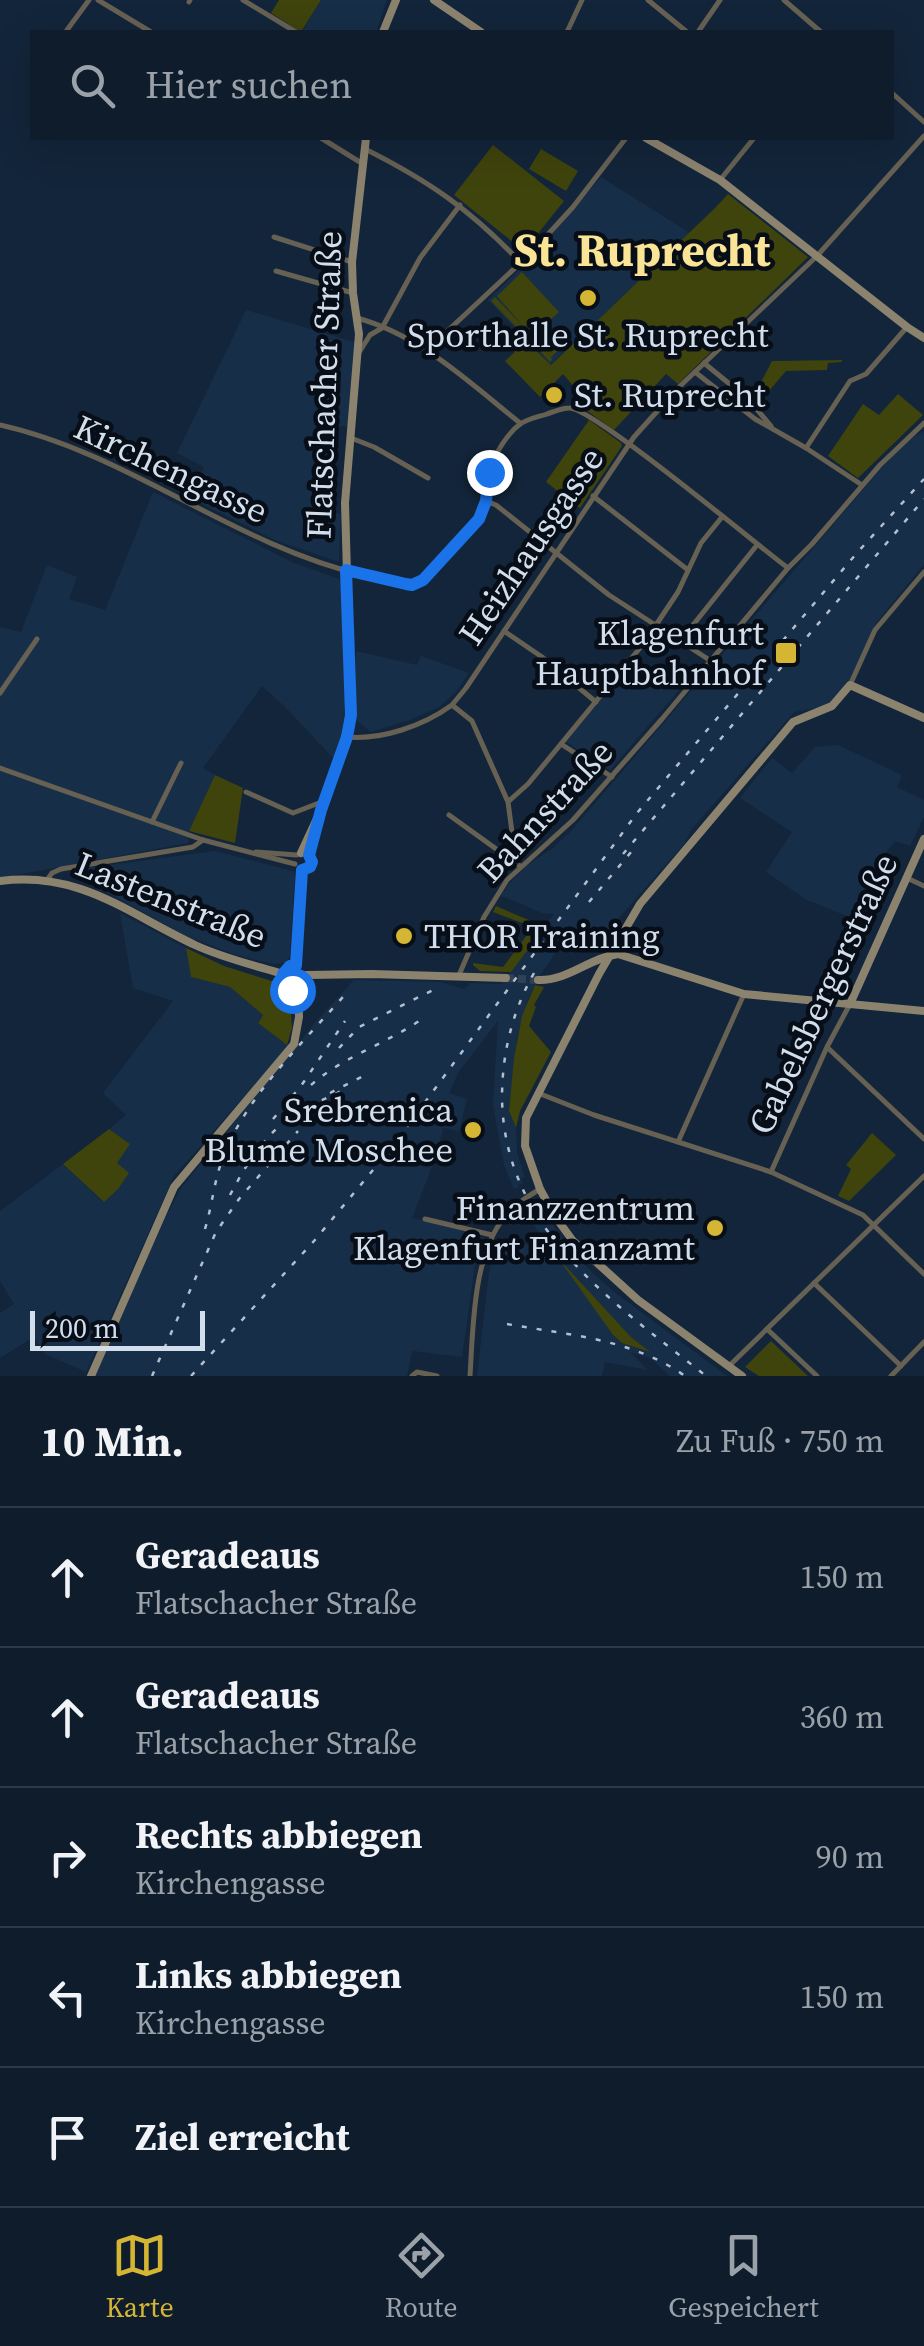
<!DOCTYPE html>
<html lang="de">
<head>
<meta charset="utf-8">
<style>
  :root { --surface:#0e1c2c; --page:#172534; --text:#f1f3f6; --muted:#9ba1a9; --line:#2e3a48; --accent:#d5b534 }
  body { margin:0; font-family:"Source Serif 4",serif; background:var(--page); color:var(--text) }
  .scale { position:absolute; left:30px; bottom:25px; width:175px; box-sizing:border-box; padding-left:10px; border:5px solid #d2deec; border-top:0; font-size:28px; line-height:35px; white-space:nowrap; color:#d2deec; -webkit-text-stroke:8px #070e17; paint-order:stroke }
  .stop { position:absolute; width:30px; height:30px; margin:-22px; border:8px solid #1a73e8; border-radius:50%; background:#fff }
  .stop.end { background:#1a73e8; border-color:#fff; box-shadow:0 2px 10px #0008 }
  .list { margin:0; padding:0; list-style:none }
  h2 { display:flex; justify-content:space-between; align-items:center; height:130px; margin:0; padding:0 40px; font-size:42px }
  h2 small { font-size:32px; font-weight:400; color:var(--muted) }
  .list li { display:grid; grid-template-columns:65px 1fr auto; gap:30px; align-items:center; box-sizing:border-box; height:140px; padding:0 40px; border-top:2px solid var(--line) }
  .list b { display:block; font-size:38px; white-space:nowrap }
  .list p { margin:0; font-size:32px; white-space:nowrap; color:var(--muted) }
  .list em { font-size:32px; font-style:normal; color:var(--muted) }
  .icon { flex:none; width:55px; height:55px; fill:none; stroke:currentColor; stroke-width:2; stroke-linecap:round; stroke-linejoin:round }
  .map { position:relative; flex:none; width:924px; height:1376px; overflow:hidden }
  .search { position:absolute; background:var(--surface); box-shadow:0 10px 40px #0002; left:30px; right:30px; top:30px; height:110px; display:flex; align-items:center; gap:25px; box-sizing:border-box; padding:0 35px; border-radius:0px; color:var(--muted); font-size:38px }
  .sheet { height:830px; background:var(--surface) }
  nav { display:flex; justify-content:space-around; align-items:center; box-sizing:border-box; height:140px; border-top:2px solid var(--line); background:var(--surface); font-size:28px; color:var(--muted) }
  nav a { display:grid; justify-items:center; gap:5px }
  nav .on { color:var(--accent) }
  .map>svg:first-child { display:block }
  .built { fill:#172e48; fill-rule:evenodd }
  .green { fill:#3f430c }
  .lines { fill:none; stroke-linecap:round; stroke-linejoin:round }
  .secondary-tunnel { stroke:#304155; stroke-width:8; stroke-dasharray:8 4; stroke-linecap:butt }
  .street { stroke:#676154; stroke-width:5 }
  .secondary { stroke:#8c836f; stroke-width:8 }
  .rail { stroke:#b2bfce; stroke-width:2.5; stroke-dasharray:5 10; stroke-linecap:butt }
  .route { stroke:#1a73e8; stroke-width:12 }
  .poi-dot { fill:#d5b534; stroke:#070e17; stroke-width:4 }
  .labels { text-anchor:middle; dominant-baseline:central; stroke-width:9; stroke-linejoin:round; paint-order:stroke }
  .poi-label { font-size:35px; fill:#d2deec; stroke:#070e17; text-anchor:end }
  .street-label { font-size:35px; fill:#d2deec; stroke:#070e17 }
  .district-label { font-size:45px; font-weight:bold; fill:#fae496; stroke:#070e17 }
</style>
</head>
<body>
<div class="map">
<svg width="924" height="1376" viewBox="0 0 924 1376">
  <rect width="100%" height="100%" fill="#13253a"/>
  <!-- built -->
  <g class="built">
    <path d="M321,0H387L376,32H302Z"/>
    <path d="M601,177L690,233L550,365L488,300L523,266Z"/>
    <path d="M246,310L354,342L348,427L335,425L323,446L335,453L326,511L341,514L339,562L275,540L190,498L204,467L177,453Z"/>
    <path d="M924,431V564L877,622L847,685L830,703L817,708L794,712L691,830L685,843L604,935L598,936L578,927L563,942L541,974L529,997L517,1037L509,1110L516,1128L517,1153L525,1177L521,1179L523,1183L518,1185L519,1187L514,1189L504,1165L493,1105L498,1021L458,1073L449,1093L467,1099L459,1131L443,1128L437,1154L412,1218L465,1231L479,1237L462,1357L412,1351L407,1376H95L164,1220L181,1188L319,1018L354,980L440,982L464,989L471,983L501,984L554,914L542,913L502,896L500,897L509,884L527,865L553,848L572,830L891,457L910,439Z"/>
    <path d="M153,492L292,562L339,579L341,582L346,692L342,736L334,759L286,708L262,686L203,768L215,775L189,831L188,843L0,878V627L21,632L47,565L77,577L69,599L105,610Z"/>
    <path d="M356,651L417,665L421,656L469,673L456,692L439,707L410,720L371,732L356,720Z"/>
    <path d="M634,660L657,675L665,666L685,683L610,770L566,742Z"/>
    <path d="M838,745L902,775L897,787L924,800V817L910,846L895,841L882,858L854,919L807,900L766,872L792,832L740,798L772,758L792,773L815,747Z"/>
    <path d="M215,851L293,871L295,876L290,956L286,963L273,964L236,955L184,935L101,889L85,882L87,868Z"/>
    <path d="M120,913L186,948L191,977L230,987L263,1015L258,1023L287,1045L282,1054L174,1176L86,1372L45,1354L34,1337L0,1358V1313L14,1304L0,1281V1211L63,1164L103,1202L116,1163L130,1144L109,1129L126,1115L103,1093L173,1001L133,988Z"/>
    <path d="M539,1205L567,1245L576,1253V1256L592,1272L613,1291L727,1376H670L650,1358L630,1352L648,1370L605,1362L602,1376H477L489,1272L493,1256L499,1248L510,1242L551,1249L527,1216L526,1213ZM569,1270L631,1337L647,1350L646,1351L622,1343L613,1335Z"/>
  </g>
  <!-- green -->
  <g class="green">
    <path d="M279,0H321L301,32L271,13Z"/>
    <path d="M493,145L564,201L524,251L454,195Z"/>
    <path d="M541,149L578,171L566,191L529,169Z"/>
    <path d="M728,194L808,257L678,384L666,374L614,430L583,408V397L563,374L540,397L505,361L526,341L551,365L715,208Z"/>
    <path d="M522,272L559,312L533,336L540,344L545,339H552L557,344L563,339L566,343L551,357L552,360L550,362L491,301L495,297L523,326L497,296Z"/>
    <path d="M842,360V362L828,363L827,370L786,371L769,391L760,384L772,361Z"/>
    <path d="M898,394L923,415L858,478L828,456L863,404L879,415Z"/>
    <path d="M589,420L621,443L622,446L580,508L546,482Z"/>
    <path d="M215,775L243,788L235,843L189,831Z"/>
    <path d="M496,906L545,927L511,972L480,971L473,965V963L503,967L533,927L493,912Z"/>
    <path d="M186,948L224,966L275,982L281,992L290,996L292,1028L287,1045L258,1023L263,1015L230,987L191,977Z"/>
    <path d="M535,985L544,987L534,1005L536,1007L529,1026L551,1052L520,1111L516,1128L509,1111L514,1058L522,1016Z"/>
    <path d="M109,1129L130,1144L117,1163L129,1173L118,1189L104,1202L63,1164Z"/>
    <path d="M872,1133L896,1155L849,1201L838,1196L851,1169L846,1165Z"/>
    <path d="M559,1259L631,1337L650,1352L622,1343L613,1335Z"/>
    <path d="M771,1341L808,1376H759L745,1367Z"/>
  </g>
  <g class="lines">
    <!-- secondary-tunnel -->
    <path class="secondary-tunnel" d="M506,978L538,980"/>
    <!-- street -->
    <g class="street">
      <path d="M98,0L151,32"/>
      <path d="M243,0L296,32"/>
      <path d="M648,0L687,32"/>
      <path d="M784,0L821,32"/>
      <path d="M189,2L190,0"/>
      <path d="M67,30L89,0"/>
      <path d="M567,32L582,0"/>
      <path d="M698,32L720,0"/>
      <path d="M892,93L924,122"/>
      <path d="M321,138L363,164"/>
      <path d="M365,149C429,181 471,210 521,263"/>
      <path d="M720,180L754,138"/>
      <path d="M274,237L352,262"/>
      <path d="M276,271L353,293"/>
      <path d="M357,318C420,335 470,383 520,423"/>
      <path d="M360,351L370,335L382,328L420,258L460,205"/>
      <path d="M426,351L530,254L573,207L626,138"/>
      <path d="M704,363L748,399L771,426"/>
      <path d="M695,372L755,419L806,448L862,485"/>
      <path d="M0,425C130,454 234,545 363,575C377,578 393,584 407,585C427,586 479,525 485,506C489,494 486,481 490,469C495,454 507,434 519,425C526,419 538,417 547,414C554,412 561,408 569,408C592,407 757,545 788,568"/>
      <path d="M351,438L374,447L428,478"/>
      <path d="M806,448L850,381L866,374L907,327"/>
      <path d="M593,496L688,570"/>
      <path d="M486,501L496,505L609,595L711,661"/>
      <path d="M504,631L542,657L596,702"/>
      <path d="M681,640L757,545"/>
      <path d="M850,685L875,630L924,572"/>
      <path d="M0,693L37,639"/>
      <path d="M347,737C382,740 423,726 452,705"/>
      <path d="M561,744L612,777"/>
      <path d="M0,768L203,840L295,864"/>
      <path d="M246,792L293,813L324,801"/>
      <path d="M509,801L528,784L644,643L678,592L701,543L722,517"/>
      <path d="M449,815L520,866"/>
      <path d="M152,822L181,763"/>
      <path d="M256,852L297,855"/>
      <path d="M508,856L512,832L508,802L472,721L452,705L466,688L634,437L678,388L817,256L924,136"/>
      <path d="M907,878L924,886"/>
      <path d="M47,880L52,873L61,869L193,847L203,840"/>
      <path d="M459,975L484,917L507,880L573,820L662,719L788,568L812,544L880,465L924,423"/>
      <path d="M828,1048L924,1139"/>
      <path d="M538,1093L594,1115L771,1172L863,1215L924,1274"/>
      <path d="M678,1142L744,994"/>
      <path d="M771,1172L827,1047L850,1004"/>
      <path d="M425,1219L492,1235"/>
      <path d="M814,1283L901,1366"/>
      <path d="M767,1329L817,1376"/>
      <path d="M729,1366L924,1176"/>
      <path d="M412,1376L417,1372L437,1376"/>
      <path d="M470,1376C473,1329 473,1255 504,1218C514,1205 527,1197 540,1189"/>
      <path d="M891,1376L924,1342"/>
    </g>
    <!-- secondary -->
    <g class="secondary">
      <path d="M434,0L481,32"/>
      <path d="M383,32L396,0"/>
      <path d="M646,138L720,180L907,327L924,338"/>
      <path d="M301,853L321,810L339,761L351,715L345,503L359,334L353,293L352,262L366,138"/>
      <path d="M303,870L310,867L312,863L309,855L317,827"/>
      <path d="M0,881C80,871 127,913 195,945C223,958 253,965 283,974"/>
      <path d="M296,965L303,870"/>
      <path d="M283,974L285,986L292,990H298"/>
      <path d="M307,975L372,974L506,978"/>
      <path d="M538,980C568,981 589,958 618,954L744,994L924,1011"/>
      <path d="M850,1004L924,839"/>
      <path d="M91,1376L174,1187L294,1044L299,1017L298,990L303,987L307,975"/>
      <path d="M742,1376L638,1300L573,1241L554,1215L540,1189L525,1146L526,1118L599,974L640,904L793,722L832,706L850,685L924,718"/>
    </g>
    <!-- rail -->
    <g class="rail">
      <path d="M623,854L924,499"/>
      <path d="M589,902L637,845"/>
      <path d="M534,973C512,1012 502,1054 502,1098C504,1230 613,1302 706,1376"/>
      <path d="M339,1048L359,1027L433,990"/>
      <path d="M311,1085C344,1056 386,1044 422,1019"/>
      <path d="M330,1093L369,1073"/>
      <path d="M273,1119L301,1086L345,1021"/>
      <path d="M230,1195C247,1163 265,1133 297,1113C310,1104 327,1099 341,1091"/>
      <path d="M205,1229C212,1206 214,1182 222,1160C245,1096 306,1040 349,990"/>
      <path d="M507,1324C569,1335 633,1339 685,1376"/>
      <path d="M152,1376L216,1232L239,1199L298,1131"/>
      <path d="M191,1376L314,1241L393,1146L637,813L856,554L924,479"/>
    </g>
  </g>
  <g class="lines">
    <!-- route -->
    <path class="route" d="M292,990L286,986L283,974L290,966L296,965L302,870L310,867L312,862L309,855L312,844L321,810L347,737L351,715L346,570L406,584L412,585L423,580L479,519L486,501L489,472"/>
  </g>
  <!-- markers -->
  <g class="poi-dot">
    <circle cx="588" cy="298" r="10"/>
    <circle cx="554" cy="395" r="10"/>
    <rect x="774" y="641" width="24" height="24" rx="5"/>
    <circle cx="404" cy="936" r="10"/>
    <circle cx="473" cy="1130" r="10"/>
    <circle cx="715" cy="1228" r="10"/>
  </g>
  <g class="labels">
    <!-- poi labels -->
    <g class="poi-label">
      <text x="588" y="335" text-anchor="middle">Sporthalle St. Ruprecht</text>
      <text x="574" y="395" text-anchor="start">St. Ruprecht</text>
      <text x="764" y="633">Klagenfurt<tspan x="764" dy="40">Hauptbahnhof</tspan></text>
      <text x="424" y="936" text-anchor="start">THOR Training</text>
      <text x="453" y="1110">Srebrenica<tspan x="453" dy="40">Blume Moschee</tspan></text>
      <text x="695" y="1208">Finanzzentrum<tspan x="695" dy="40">Klagenfurt Finanzamt</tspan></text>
    </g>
    <!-- street labels -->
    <g class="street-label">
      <text transform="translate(324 385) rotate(-88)">Flatschacher Straße</text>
      <text transform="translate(171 469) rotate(25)">Kirchengasse</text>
      <text transform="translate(531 546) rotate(-56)">Heizhausgasse</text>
      <text transform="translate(545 811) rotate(-47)">Bahnstraße</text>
      <text transform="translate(171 900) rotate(22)">Lastenstraße</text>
      <text transform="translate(823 994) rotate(-65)">Gabelsbergerstraße</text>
    </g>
    <!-- district labels -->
    <g class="district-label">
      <text x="642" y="250">St. Ruprecht</text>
    </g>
  </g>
</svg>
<div class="scale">200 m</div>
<div class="stop" style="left:292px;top:990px"></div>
<div class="stop end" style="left:489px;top:472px"></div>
<div class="search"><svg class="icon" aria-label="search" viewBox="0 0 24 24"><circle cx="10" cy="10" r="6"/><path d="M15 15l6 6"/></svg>Hier suchen</div>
</div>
<section class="sheet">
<h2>10 Min.<small>Zu Fuß · 750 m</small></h2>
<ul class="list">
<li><svg class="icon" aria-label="ahead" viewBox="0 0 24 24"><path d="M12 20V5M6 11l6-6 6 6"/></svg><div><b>Geradeaus</b><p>Flatschacher Straße</p></div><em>150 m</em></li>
<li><svg class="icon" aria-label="ahead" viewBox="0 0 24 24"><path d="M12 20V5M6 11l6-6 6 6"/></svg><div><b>Geradeaus</b><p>Flatschacher Straße</p></div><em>360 m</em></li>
<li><svg class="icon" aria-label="right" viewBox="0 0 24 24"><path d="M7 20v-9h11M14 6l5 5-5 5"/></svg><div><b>Rechts abbiegen</b><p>Kirchengasse</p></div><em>90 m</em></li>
<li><svg class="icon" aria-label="left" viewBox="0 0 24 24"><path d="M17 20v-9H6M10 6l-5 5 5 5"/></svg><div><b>Links abbiegen</b><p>Kirchengasse</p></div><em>150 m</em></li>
<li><svg class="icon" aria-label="arrive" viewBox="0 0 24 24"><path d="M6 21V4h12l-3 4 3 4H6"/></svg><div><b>Ziel erreicht</b></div></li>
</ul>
</section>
<nav>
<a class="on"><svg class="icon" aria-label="map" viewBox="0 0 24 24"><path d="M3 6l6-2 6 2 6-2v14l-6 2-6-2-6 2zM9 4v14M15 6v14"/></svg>Karte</a>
<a><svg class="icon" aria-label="directions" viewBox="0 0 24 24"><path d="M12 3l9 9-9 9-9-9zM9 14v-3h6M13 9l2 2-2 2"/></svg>Route</a>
<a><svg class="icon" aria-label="saved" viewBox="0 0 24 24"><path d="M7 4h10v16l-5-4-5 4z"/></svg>Gespeichert</a>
</nav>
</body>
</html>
